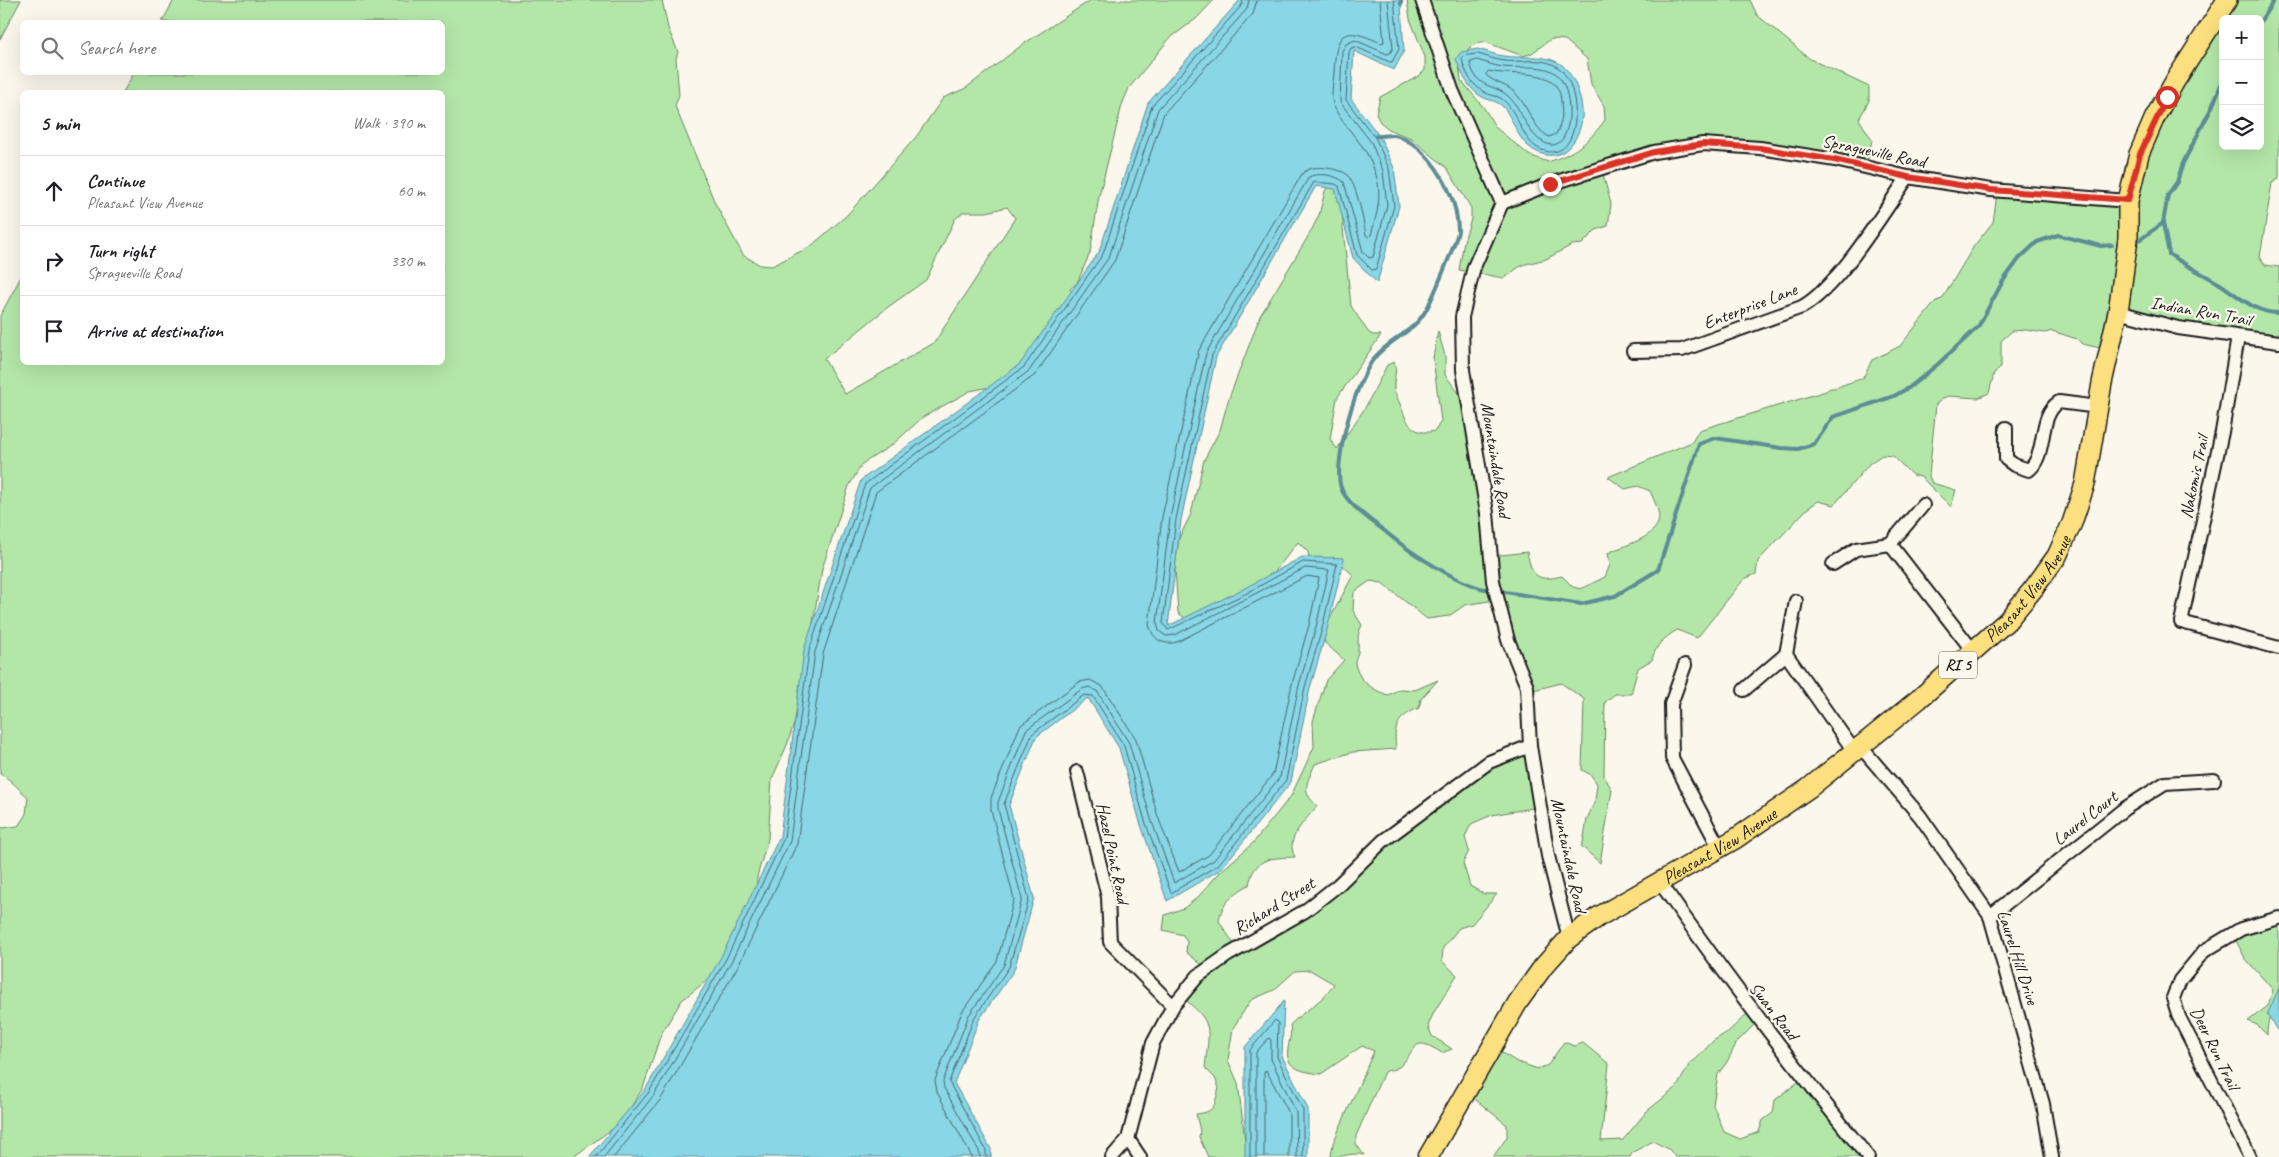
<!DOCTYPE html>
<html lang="en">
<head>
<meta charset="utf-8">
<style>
  :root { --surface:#fff; --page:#f6f6f6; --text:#202124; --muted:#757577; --line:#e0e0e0 }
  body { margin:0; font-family:Caveat,sans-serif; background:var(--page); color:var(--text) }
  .controls { position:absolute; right:15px; top:15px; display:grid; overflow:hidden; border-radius:8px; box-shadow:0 5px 20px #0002 }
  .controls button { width:45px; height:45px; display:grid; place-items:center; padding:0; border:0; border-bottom:1px solid var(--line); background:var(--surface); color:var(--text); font:25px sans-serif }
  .stop { position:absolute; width:15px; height:15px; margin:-11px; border:4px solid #d93025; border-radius:50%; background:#fff }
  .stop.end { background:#d93025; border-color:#fff; box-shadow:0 1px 5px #0008 }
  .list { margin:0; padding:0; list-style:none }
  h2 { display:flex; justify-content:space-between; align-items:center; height:65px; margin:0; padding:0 20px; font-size:21px }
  h2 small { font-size:16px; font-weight:400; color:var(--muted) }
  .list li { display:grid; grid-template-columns:32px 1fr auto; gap:15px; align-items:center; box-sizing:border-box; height:70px; padding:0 20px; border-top:1px solid var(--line) }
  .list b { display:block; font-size:19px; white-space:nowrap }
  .list p { margin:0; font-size:16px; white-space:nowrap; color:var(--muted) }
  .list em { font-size:16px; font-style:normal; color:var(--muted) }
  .icon { flex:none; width:28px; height:28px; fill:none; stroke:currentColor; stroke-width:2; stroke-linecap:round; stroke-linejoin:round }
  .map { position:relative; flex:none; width:2279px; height:1157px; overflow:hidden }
  .search { position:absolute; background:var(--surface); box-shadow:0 5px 20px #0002; left:20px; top:20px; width:425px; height:55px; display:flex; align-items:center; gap:12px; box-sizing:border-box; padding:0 18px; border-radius:8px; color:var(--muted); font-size:19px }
  .panel { position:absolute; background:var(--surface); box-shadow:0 5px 20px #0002; left:20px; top:90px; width:425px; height:275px; border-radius:8px }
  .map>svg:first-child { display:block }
  .green { fill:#b3e7a8; stroke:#688262; fill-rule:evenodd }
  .water { fill:#88d6e6; stroke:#5d8c95 }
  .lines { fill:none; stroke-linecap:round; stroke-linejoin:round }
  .shore { stroke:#47666d; stroke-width:1 }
  .stream { stroke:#5d8c95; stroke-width:4 }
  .street-casing { stroke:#1c1c1c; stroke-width:16 }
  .primary-casing { stroke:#1c1c1c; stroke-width:22 }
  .street { stroke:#fbf7ec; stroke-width:12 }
  .primary { stroke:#fce080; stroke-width:19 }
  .route { stroke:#d93025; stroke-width:6 }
  .labels { text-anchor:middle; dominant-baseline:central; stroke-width:4.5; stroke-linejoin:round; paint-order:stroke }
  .shield { fill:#fbf7ec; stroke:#5f5e5a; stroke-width:1 }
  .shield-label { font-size:16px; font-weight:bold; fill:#1c1c1c }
  .street-label { font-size:18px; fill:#1c1c1c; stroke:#fbf7ec }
</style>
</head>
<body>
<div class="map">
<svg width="2279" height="1157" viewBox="0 0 2279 1157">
  <rect width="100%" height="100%" fill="#fbf7ec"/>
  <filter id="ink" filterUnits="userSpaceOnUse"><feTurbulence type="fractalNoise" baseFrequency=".02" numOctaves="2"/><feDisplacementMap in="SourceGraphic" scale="10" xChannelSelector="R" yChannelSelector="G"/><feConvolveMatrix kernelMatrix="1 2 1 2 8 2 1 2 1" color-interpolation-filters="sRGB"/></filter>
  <g filter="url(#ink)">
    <!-- green -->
    <g class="green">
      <path d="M0,0H21L0,39Z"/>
      <path d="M174,0H662L668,28L678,52L676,58L679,95L675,106L715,203L743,255L760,265L772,266L811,246L847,215L916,137L943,98L966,88L1022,45L1091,0H1214L1196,19L1170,38L1129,88L1122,105L1099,196L1090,253L1077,283L1070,289L1073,293L1009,383L970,391L923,417L892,445L862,464L849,486L822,569L798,712L787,745L772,779L768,839L757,877L756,915L732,961L682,1000L661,1034L643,1088L627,1113L615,1127L573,1157H0V826L3,828L18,826L26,814L28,797C18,789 11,779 0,774V316L22,275V362H442V92H123L134,73L442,72V22H162ZM1007,207L1015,218L934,343L845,394L824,359L888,307L926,280L955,219L963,212H987Z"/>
      <path d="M1407,0H1750L1757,15L1810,59L1869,87V101L1859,119L1872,140L1866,168L1726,147L1650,154L1603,174L1611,204L1608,226L1596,230L1582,244L1572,245L1546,259L1522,265L1504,278L1459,270L1464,241L1471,219V208L1447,168L1411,138L1390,130L1380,122L1376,114L1380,97L1419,76L1425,70V57L1410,19ZM1551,39L1565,40L1587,59L1591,84L1604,106L1605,120C1588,143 1575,153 1548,162L1529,155L1496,128L1484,108L1461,80L1459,64L1469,48L1479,42H1485L1523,56L1532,53Z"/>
      <path d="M2227,0H2279V179L2272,183L2260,257L2265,265L2279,267V343L2118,314L2110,350L2082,344L2077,339L2052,331L2045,333L2026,330L2012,331L2001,341V367L1994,373L1989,393L1978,398L1947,396L1936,404L1929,476L1932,483L1956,490L1951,507L1921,477L1912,475L1893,456L1882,455L1870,463L1834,505L1818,501L1807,509L1758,561L1756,574L1744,579L1697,638L1677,630C1663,639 1656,644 1652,660L1638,668L1631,694H1615L1605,702L1604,776L1612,790L1600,863L1581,846L1583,843L1587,819L1595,801L1597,784L1591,775L1582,770L1584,699L1561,683L1526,692L1495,600L1465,605L1449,616L1427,619L1382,583L1370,581L1354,592L1353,611L1362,625C1356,637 1359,639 1358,652C1357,656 1355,659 1355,663C1358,681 1373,690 1388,695L1400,689L1415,690L1438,680L1421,699L1419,708C1397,717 1393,727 1396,749L1353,752L1315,764C1307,784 1300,790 1317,806C1306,821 1284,838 1295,857C1271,858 1254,857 1249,885C1234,893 1221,904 1219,921L1237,949L1286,923L1484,766L1528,749L1538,807L1492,815L1471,824L1465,837L1469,851L1463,863L1470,886L1484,894H1497L1472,924L1459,928L1443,948L1442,961L1457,975L1434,1012L1428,1026L1432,1036L1452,1049L1442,1053C1410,1033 1418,1050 1399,1067C1395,1070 1388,1070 1384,1072L1356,1136V1144L1364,1155C1351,1152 1343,1157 1331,1157L1333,1143L1374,1051L1362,1046L1321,1074C1306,1072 1284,1070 1288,1049C1289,1040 1292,1034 1290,1025C1304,1010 1323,1002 1334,984L1310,970L1295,971L1274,990L1251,1000L1233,1028L1228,1060L1238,1083L1247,1157H1208L1199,1137L1200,1131L1196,1114C1216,1112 1214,1105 1219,1088L1215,1078L1205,1068C1209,1027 1215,1024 1182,997L1207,969L1186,952L1187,942L1183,935L1163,930L1165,915L1184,908L1198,897L1220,872L1253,843L1291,796L1314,747L1313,721L1326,680L1344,660L1325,643L1323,632L1353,575L1339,562L1310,563L1308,552L1298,542L1236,621L1207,634L1178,613L1175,568L1179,538L1191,514L1204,460L1220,430L1228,401L1260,316L1309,235L1319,215L1325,191L1333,179L1343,195V228L1351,306L1368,332L1373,335H1381L1337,398L1330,439L1337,449L1365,408L1387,365L1394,362C1398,371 1393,379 1394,389C1395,394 1398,399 1400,404C1407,423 1412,436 1435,431L1441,421L1433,358L1438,331L1445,356V375L1462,397L1493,556L1527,552C1532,577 1537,582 1562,576L1573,587L1581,589L1605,577L1610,565L1608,553C1623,545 1657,539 1659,518C1659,510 1653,498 1650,491L1638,486L1625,489L1608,477L1692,442L1699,430L1826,391L1830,388H1834L1863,378L1872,360L1900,346L1936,301L1942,299L1974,246L1993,222L1997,194L2131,208L2157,118ZM2223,19H2260V146H2223Z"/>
      <path d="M2279,919V1000C2271,1010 2267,1022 2267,1035L2257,1025L2248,1021L2268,1006L2273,990L2245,958L2233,935Z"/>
      <path d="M1749,1012L1756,1023L1737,1042L1727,1062L1718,1074L1713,1105L1724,1132L1740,1139L1759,1132L1763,1120L1773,1113L1775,1100L1802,1079L1865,1157H1675L1670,1150L1653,1141L1632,1153L1630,1157H1493L1507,1137V1125L1466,1092L1493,1047L1517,1062L1538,1069L1548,1065L1564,1042L1575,1046L1583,1043L1609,1064L1601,1141L1623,1140L1647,1111L1677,1087L1690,1063L1695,1060L1713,1041L1729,1031Z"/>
    </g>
    <!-- water -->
    <g class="water">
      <path d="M1240,0H1398L1401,4L1404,51L1394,70L1354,51L1351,99L1380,137L1394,168L1399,206L1377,283L1353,258L1335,189L1316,186L1216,357L1181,520L1168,626L1243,589L1302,557L1344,558L1327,630L1310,688L1291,782L1221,869L1167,901L1140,822L1119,748L1088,698L1036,737L1009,805L1034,898L1014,970L979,1020L954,1083L991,1149V1157H589L645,1090L721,957L780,836L804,650L861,480L1020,364L1099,252L1148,103Z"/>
      <path d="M1478,49C1486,51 1495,55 1503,56C1523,59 1541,53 1559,63C1575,72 1586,107 1581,124C1574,152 1552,166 1528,146C1517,137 1513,119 1504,108C1498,101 1491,101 1484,98C1468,90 1462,74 1456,59L1461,52Z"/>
      <path d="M2279,988V1033L2267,1015Z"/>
      <path d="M1284,1001L1282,1056L1308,1109V1157H1245V1047Z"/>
    </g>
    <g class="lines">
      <!-- shore -->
      <g class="shore">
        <path d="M1478,54C1486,56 1495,60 1504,61C1522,63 1543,56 1559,68C1583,87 1582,161 1545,151C1521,145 1520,112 1502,99C1497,95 1490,96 1484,92C1472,85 1465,73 1462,59L1464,56Z"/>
        <path d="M1477,60C1485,62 1494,66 1503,67C1519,69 1540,63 1555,73C1577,89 1573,157 1545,143C1526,135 1523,109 1508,96C1493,83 1477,90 1470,63Z"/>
        <path d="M1489,71C1513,78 1558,64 1561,100C1562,116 1563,121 1556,134L1549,137C1533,128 1529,109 1518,96C1509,84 1495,84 1486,75Z"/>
        <path d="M596,1157L649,1092L726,959L784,838L809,651L865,484L1024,367L1103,254L1152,106L1242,5L1243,0"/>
        <path d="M604,1157L654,1095L731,962L790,841L815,652L870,488L1029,371L1109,257L1158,109L1247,9L1249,0"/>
        <path d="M614,1157L661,1099L738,966L797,844L823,654L876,492L1035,375L1115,260L1164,113L1253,14L1257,0"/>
        <path d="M972,1157L937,1092L935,1080L962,1012L997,961L1014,899L991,810V798L1020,726L1079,682L1090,680L1102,686L1136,739L1158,817L1179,872L1209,855L1273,774L1292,684L1309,625L1319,578L1307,576L1177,642C1163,646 1152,639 1149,624L1162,517L1199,350L1302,174C1309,167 1316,167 1327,168C1333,169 1340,170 1345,173C1357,181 1363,221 1366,235L1369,237L1371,235C1377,214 1383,193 1375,172C1366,143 1346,131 1334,107C1330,98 1333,83 1334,73C1336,32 1342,25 1381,43L1384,42L1380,0"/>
        <path d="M980,1157L979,1151L944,1088L943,1081L969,1015L1004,965L1022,899L998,809V802L1026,730L1082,689L1089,687L1097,691L1129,743L1151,819L1174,883L1214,860L1280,777L1299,685L1316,627L1329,570L1305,568L1175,635L1166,636L1159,631L1157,623L1170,518L1206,353L1309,177C1318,172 1336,175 1344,182L1363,252L1369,258L1373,257L1387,205L1383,171L1371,142L1340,102L1342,51L1346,44L1355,40L1387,54L1390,53L1393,48L1388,0"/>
        <path d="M986,1157V1150L949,1082L974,1018L1009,967L1029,899L1004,804L1032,734L1084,695L1093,696L1124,746L1145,821L1171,893L1218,865L1286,780L1305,687L1322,629L1337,564L1303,562L1245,594L1168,630L1163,623L1176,519L1212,355L1314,182L1335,184L1339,186L1357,255L1372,270L1376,269L1394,206L1389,169L1376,139L1346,100L1349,52L1351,48L1356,47L1390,62H1392L1399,49L1394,0"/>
        <path d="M1250,1157V1050L1275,1020L1278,1023L1277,1057L1303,1110V1157"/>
        <path d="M1256,1157V1052L1269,1038L1271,1040V1059L1296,1112L1297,1157"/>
        <path d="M1264,1157V1073L1266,1070L1289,1113V1157"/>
      </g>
      <!-- stream -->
      <g class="stream">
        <path d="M1401,0V4"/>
        <path d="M2260,22L2274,0"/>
        <path d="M2223,80L2212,107L2183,163L2177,182L2168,195L2163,223L2169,254C2186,266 2202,273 2220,284C2239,296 2254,313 2279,313"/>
        <path d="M1376,136C1383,137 1392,133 1398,136C1432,150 1457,194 1458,230C1459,236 1431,302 1426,310C1415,331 1391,339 1376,356C1357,377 1332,461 1341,488C1346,504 1375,523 1387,533C1408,551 1465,589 1492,590"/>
        <path d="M2138,241L2163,223"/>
        <path d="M1499,591L1581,604L1615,596L1658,570L1699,444L1715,438L1781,448L1798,449L1814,444L1833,417L1894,396L1910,387L1938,364L1978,327L2003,281L2019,259L2037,242L2058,235L2101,246L2112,245"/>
      </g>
      <!-- street casing -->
      <g class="street-casing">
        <g id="street">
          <path d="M1422,0L1452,90L1502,203L1474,267L1462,317L1463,370L1487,513L1493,581L1508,640L1527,687L1530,746L1548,856L1569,938"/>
          <path d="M1502,203L1550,184L1654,152L1703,144L1760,148L1835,160L1908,177L1991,190L2128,201"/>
          <path d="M2118,312L2178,328L2279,342"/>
          <path d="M2238,337L2222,432L2181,622L2279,648"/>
          <path d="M1633,351L1682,350L1802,307C1840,285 1881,215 1908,177"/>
          <path d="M2006,428V459L2014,465L2029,470C2048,454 2037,416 2059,402L2098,407"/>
          <path d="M1923,505L1890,544L1973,651"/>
          <path d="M1833,564L1856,549L1890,544"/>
          <path d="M1796,601L1786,654L1854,751"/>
          <path d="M1685,665L1671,704L1672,758L1719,847"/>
          <path d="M1744,690L1786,654"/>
          <path d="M1860,746L1920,816L1990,916L2043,1104L2052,1157"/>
          <path d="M1077,772L1108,897L1110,942L1173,1006"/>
          <path d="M1659,881C1725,976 1795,1067 1868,1157"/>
          <path d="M1990,916L2124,809L2165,783L2214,780"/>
          <path d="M1128,1139L1140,1157"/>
          <path d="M1112,1157L1128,1139L1153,1043L1173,1006L1198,976L1228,955L1305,911L1338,885L1383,841L1489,762L1530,746"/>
          <path d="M2250,1157L2179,1017L2173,998L2180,980L2204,951L2241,929L2279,918"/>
        </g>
      </g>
      <!-- primary casing -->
      <g class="primary-casing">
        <g id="primary">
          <path id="s1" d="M1428,1157L1518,1002L1543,967L1569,938L1598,917L1735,839L1809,788L1919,699L2007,621L2034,588L2057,556L2072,523L2085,484L2102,383L2118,312L2128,239V201L2139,154L2155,117L2175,81L2227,0"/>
        </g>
      </g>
      <!-- street -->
      <use href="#street" class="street"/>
      <!-- primary -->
      <use href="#primary" class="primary"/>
    </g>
  </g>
  <g class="lines" filter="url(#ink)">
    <!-- route -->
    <path class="route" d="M1550,184L1654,152L1703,144L1760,148L1834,160L1908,177L1991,190L2128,200L2140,154L2167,97"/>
  </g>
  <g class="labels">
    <!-- shield labels -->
    <rect class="shield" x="1939" y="651.5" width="38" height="27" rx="4"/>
    <g class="shield-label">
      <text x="1958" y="665">RI 5</text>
    </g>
    <!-- street labels -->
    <g class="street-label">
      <text transform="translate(1874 151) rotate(12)">Spragueville Road</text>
      <text transform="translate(1750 306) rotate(-21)">Enterprise Lane</text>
      <text transform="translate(2201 311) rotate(10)">Indian Run Trail</text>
      <text transform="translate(1496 460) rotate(81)">Mountaindale Road</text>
      <text transform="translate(2194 477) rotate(-78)">Nakomis Trail</text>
      <text stroke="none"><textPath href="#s1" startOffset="842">Pleasant View Avenue</textPath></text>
      <text transform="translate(2085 818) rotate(-38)">Laurel Court</text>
      <text stroke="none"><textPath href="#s1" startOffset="438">Pleasant View Avenue</textPath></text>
      <text transform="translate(1113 853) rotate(78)">Hazel Point Road</text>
      <text transform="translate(1569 855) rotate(78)">Mountaindale Road</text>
      <text transform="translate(1274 906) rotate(-32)">Richard Street</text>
      <text transform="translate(2018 957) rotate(72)">Laurel Hill Drive</text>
      <text transform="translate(1774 1011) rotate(52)">Swan Road</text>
      <text transform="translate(2215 1048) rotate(64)">Deer Run Trail</text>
    </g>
  </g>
</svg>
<div class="controls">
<button>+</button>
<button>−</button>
<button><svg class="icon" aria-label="layers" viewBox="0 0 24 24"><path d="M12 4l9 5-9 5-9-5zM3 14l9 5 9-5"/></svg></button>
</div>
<div class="stop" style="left:2167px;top:97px"></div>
<div class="stop end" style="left:1550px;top:184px"></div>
<div class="search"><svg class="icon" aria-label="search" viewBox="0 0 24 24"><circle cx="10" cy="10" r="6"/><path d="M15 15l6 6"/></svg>Search here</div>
<section class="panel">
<h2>5 min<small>Walk · 390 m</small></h2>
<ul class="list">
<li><svg class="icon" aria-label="ahead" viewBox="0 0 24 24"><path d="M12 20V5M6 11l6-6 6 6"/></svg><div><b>Continue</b><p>Pleasant View Avenue</p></div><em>60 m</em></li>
<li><svg class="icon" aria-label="right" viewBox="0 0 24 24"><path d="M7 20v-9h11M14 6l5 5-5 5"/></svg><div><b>Turn right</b><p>Spragueville Road</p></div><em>330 m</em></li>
<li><svg class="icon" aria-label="arrive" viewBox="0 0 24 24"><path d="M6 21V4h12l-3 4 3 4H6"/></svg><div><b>Arrive at destination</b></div></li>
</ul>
</section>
</div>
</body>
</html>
